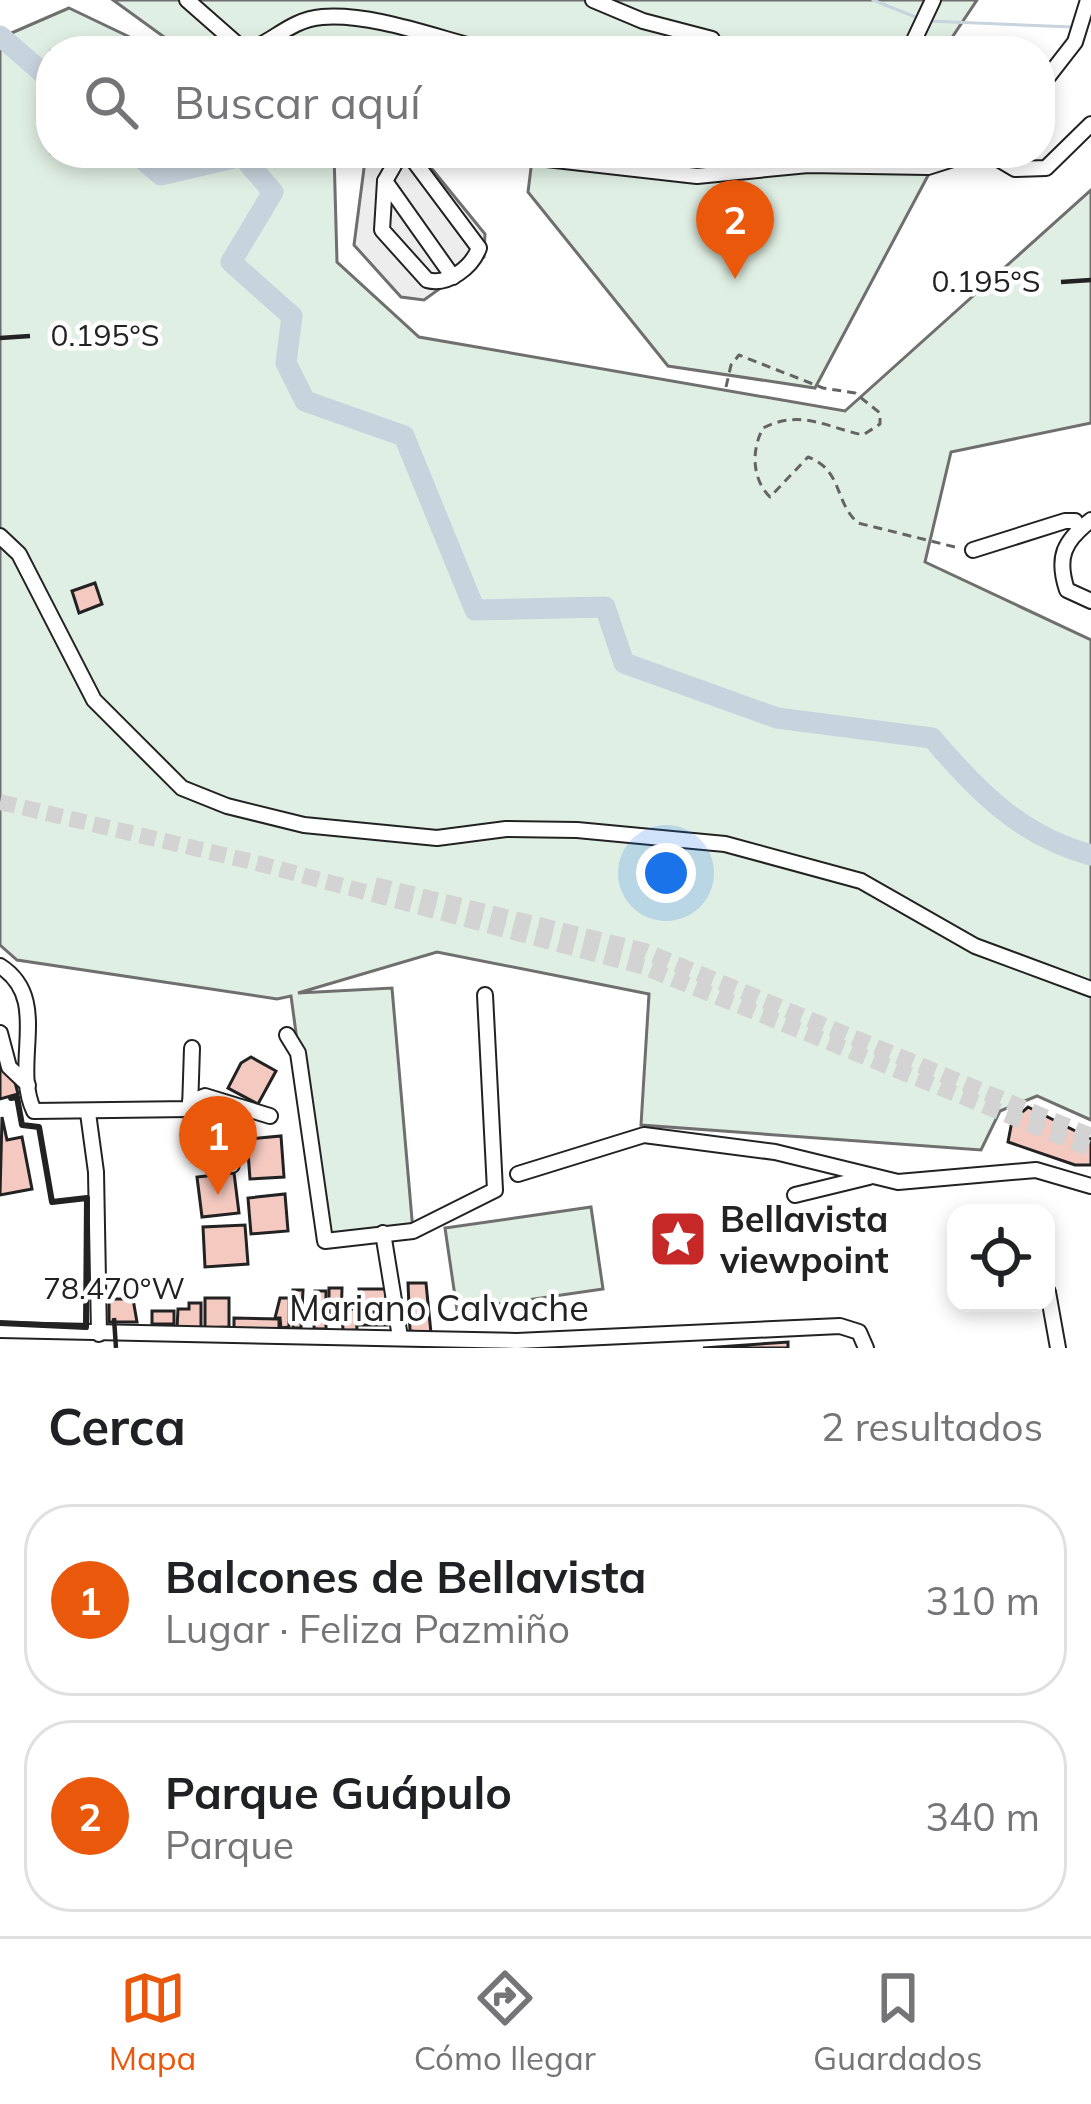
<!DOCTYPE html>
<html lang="es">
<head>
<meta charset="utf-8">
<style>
  :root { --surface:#fff; --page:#f2f2f2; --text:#202124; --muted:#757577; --line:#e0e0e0; --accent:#ea580c }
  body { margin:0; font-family:Mulish,sans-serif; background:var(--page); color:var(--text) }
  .controls { position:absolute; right:36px; bottom:36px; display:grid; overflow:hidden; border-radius:24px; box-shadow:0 6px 18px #0003 }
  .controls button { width:108px; height:108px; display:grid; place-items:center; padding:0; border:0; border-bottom:3px solid var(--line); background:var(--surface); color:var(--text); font:60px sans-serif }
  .you { position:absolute; left:666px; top:873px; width:42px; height:42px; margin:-30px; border:9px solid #fff; border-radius:50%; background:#1a73e8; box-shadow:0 0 0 18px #1a73e833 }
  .badge { display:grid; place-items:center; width:78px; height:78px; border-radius:50%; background:var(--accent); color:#fff; font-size:39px; font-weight:700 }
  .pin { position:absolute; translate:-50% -99px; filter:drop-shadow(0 3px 6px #0008) }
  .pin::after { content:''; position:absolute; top:63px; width:42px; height:36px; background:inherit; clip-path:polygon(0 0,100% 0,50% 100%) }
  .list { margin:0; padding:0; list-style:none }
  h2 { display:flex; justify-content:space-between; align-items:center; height:156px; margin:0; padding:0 48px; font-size:51px }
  h2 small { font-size:39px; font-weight:400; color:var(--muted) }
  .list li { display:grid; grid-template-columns:78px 1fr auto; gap:36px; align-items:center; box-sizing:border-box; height:192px; margin:0 24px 24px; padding:0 24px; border:3px solid var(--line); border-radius:48px }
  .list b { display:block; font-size:45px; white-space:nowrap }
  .list p { margin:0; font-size:39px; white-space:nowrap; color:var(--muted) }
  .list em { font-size:39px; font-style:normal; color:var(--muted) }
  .icon { flex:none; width:66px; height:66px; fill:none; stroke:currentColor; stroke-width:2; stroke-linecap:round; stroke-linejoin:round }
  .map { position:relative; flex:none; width:1091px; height:1348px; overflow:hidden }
  .search { position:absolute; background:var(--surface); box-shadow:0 6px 18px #0003; left:36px; right:36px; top:36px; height:132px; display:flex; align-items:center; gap:30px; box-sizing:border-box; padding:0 42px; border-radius:48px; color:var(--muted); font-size:45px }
  .sheet { height:588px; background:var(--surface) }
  nav { display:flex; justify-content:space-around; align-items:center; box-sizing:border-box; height:168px; border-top:3px solid var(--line); background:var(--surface); font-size:33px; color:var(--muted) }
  nav a { display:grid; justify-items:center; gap:6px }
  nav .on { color:var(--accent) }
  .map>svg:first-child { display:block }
  .green { fill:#e0efe3; stroke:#6f6f6f; stroke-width:3 }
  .parking { fill:#ededed; stroke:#6f6f6f; stroke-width:3 }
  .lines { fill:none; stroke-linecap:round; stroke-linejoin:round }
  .stream { stroke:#c7d3dd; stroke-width:3 }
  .river { stroke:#c7d3dd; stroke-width:21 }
  .building { fill:#f3c9c0; stroke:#222; stroke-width:3 }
  .major-tunnel { stroke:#d3d3d3; stroke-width:16; stroke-dasharray:16 8; stroke-linecap:butt }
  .minor-casing { stroke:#222; stroke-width:18 }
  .path { stroke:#646464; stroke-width:3; stroke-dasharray:9 6; stroke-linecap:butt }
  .minor { stroke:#fff; stroke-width:14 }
  .wall { stroke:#222; stroke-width:6 }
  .ticks { fill:none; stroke:#222; stroke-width:4.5 }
  .labels { text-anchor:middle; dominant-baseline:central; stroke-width:9; stroke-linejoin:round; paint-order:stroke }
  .poi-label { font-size:36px; font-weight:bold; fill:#222; stroke:#fff; text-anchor:start }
  .street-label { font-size:36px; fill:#222; stroke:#fff }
  .ticks-label { font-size:30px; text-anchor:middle; fill:#222; stroke:#fff; stroke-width:9; stroke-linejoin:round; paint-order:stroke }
</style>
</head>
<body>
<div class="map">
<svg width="1091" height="1348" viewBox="0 0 1091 1348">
  <rect width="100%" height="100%" fill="#fff"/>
  <!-- green -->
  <g class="green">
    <path d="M113,0H977L943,51H197L164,37Z"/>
    <path d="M69,8L159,51H51V153H334L337,262L419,337L845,411L1091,190V423L951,452L925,562L1091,640V1120L1037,1096L1000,1111L981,1150L641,1125L649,994L437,952L298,993L392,988L413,1231L324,1239L291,996L277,999L17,960L0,945V38Z"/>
    <path d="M501,153H940L815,388L668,366L528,192L532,160Z"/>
    <path d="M591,1207L603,1289L457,1310L445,1228Z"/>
  </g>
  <!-- parking -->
  <path class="parking" d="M366,153H419L485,234L484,257L424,300L401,297L354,245Z"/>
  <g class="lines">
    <!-- stream -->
    <g class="stream">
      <path d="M873,0L918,18"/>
      <path d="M928,21L1073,27"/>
    </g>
    <!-- river -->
    <g class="river">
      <path d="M0,36L51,80"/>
      <path d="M135,153L161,175L242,156L273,192L231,262L292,316L286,363L305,401L404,436L475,610L605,607L624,663L777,718L932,738C978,792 1021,836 1091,855"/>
    </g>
  </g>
  <!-- building -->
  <g class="building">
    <path d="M95,583L102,604L79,613L72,591Z"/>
    <path d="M251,1057L276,1071L258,1104L228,1088L241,1063Z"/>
    <path d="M9,1059L18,1094L0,1099V1061Z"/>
    <path d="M217,1105L244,1120L229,1156L201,1141Z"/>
    <path d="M1028,1107L1091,1139V1165H1075L1008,1142L1012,1121Z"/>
    <path d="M2,1117L7,1140L22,1137L32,1189L0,1195Z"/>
    <path d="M281,1136L284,1177L250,1179L247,1139Z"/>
    <path d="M234,1173L239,1213L202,1217L197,1177Z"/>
    <path d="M285,1194L288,1231L251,1234L248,1198Z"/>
    <path d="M245,1225L248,1264L205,1267L203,1227Z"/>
    <path d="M408,1283H426L431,1333L410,1331Z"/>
    <path d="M329,1288H342L341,1323L329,1322Z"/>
    <path d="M359,1289H386V1302H360Z"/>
    <path d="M293,1290H303L301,1328H293Z"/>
    <path d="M315,1291H326V1329H314Z"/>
    <path d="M205,1298H229V1327L205,1328Z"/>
    <path d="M280,1298H289V1327L281,1328L280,1318H275Z"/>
    <path d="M109,1299H133L137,1322H109Z"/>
    <path d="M189,1303H201V1329L177,1328L178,1309H189Z"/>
    <path d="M342,1309H356L357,1330L343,1331Z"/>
    <rect x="152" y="1311" width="22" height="13"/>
    <rect x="358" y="1312" width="29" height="13"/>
    <path d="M234,1318L279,1319V1331L234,1330Z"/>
    <path d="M788,1342V1348H703Z"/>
  </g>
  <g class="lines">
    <!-- major-tunnel -->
    <g class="major-tunnel">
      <path d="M0,802L257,863L644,967L1091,1149"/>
      <path d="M375,885L645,951L1091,1136"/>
    </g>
    <!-- minor casing -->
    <g class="minor-casing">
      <g id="minor">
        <path d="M187,0L245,51C271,45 288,20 322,17C375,13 439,39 490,51"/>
        <path d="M593,0L643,21L712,39"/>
        <path d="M909,51L933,0"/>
        <path d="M1040,87L1075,42L1088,0"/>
        <path d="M401,153L385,181L382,230L427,280C448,286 472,267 479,248L408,153"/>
        <path d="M493,153L697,176L808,165L928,167L972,153"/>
        <path d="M988,153L1015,169L1046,168L1091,124"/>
        <path d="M385,181L453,277"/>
        <path d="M1091,520C1064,541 1056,557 1067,590L1091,601"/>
        <path d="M0,536L19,554L94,700L182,788L227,806L304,825L437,838L506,829L577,830L725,844L861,881L975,946L1091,989"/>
        <path d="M973,550L1065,521H1075L1079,529"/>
        <path d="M0,966C52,999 11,1063 34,1111L190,1109L192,1048"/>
        <path d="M0,1033L9,1067L28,1085"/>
        <path d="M287,1035L298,1053L325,1241L413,1231L495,1190L485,995"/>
        <path d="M190,1102L205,1096L270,1116"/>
        <path d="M190,1109L197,1145L232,1165"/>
        <path d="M88,1113L96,1172L99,1334"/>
        <path d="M518,1174L644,1135L775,1152L898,1182L1036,1170L1091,1186"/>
        <path d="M795,1195L869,1177"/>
        <path d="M383,1233L400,1337"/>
        <path d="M1048,1292L1058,1348"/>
        <path d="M0,1330L517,1341L840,1326L859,1332L866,1348"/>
      </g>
    </g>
    <!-- path -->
    <path class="path" d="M726,387L731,365L739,355L823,388L855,393L880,413V424L863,435C826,427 801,409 763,428C751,451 752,479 770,497L808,457C843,470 834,502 858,523L959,548"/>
    <!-- minor -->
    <use href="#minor" class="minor"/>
    <!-- wall -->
    <path class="wall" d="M0,1323L86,1327L87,1198L52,1202L39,1127L22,1125L17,1097L11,1098"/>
  </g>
  <!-- ticks -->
  <path class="ticks" d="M1061,282L1091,280M0,338L30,336M114,1318L116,1348"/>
  <!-- icons -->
  <defs>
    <g id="sight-square" transform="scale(3)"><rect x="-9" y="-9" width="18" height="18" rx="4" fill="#c62828" stroke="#fff"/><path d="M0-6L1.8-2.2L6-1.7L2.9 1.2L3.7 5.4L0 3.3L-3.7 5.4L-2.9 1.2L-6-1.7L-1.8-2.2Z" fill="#fff"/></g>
  </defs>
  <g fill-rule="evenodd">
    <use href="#sight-square" x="678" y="1239"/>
  </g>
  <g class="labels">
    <!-- poi labels -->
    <g class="poi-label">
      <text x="720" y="1218">Bellavista<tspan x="720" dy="41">viewpoint</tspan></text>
    </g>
    <!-- street labels -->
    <g class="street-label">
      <text x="439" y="1307">Mariano Calvache</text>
    </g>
  </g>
  <g class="ticks-label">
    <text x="986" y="292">0.195°S</text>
    <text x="105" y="346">0.195°S</text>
    <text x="114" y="1299">78.470°W</text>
  </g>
</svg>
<div class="controls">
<button><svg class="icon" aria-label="locate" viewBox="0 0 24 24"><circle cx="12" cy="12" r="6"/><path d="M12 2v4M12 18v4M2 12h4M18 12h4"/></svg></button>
</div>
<div class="you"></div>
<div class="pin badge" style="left:218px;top:1195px">1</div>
<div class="pin badge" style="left:735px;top:279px">2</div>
<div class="search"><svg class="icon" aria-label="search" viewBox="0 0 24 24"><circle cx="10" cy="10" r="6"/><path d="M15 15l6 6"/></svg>Buscar aquí</div>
</div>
<section class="sheet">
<h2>Cerca<small>2 resultados</small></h2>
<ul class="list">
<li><span class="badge">1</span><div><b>Balcones de Bellavista</b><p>Lugar · Feliza Pazmiño</p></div><em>310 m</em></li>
<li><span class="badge">2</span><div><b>Parque Guápulo</b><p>Parque</p></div><em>340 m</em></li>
</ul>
</section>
<nav>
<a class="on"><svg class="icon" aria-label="map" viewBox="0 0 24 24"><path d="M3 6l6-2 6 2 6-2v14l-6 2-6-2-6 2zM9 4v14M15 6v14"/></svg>Mapa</a>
<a><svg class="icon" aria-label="directions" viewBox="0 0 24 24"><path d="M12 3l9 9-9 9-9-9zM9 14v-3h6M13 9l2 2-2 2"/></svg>Cómo llegar</a>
<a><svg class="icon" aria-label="saved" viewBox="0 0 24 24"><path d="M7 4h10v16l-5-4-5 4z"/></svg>Guardados</a>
</nav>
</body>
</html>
